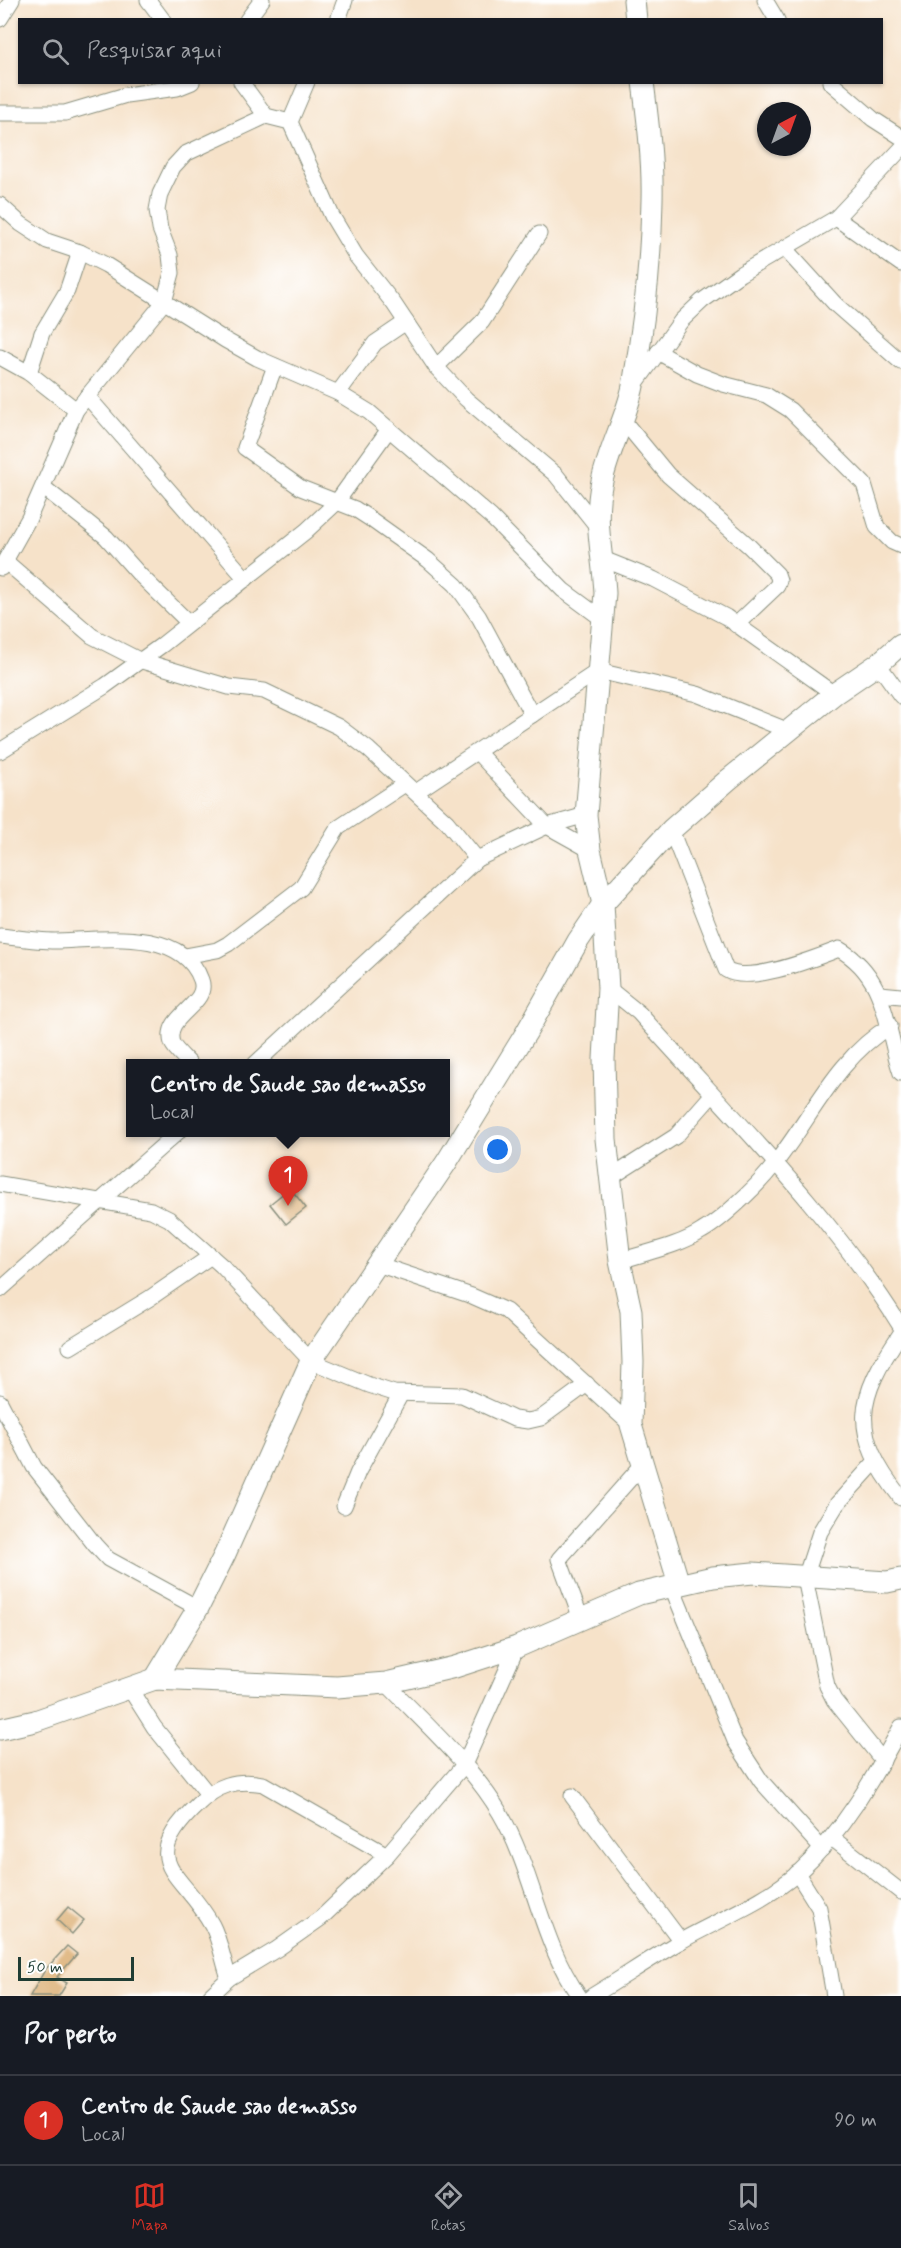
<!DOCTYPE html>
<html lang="pt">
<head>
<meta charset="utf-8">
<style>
  :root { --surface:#171b24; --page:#20242c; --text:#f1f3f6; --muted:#9ea1a6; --line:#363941; --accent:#d93025 }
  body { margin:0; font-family:Mynerve,sans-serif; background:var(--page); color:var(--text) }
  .compass { position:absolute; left:757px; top:102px; width:54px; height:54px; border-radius:50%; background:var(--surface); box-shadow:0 2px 4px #0004; rotate:41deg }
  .scale { position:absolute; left:18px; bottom:15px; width:116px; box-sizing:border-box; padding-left:6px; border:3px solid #1f3d34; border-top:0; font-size:16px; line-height:21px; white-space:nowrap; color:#1f3d34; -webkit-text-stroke:4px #fff; paint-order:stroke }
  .you { position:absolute; left:498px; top:1150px; width:21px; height:21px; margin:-15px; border:4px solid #fff; border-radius:50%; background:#1a73e8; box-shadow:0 0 0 9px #1a73e833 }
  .badge { display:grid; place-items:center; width:39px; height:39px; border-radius:50%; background:var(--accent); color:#fff; font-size:20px; font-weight:700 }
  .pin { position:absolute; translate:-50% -50px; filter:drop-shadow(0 2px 3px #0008) }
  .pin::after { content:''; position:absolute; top:32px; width:21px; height:18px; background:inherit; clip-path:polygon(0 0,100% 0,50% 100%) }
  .popup { position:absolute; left:126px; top:1059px; width:324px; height:78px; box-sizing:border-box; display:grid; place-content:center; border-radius:0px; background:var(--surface); filter:drop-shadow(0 2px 4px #0005); font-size:20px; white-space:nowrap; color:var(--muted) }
  .popup b { font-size:22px; color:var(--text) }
  .popup::after { content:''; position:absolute; left:50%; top:100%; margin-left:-12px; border:12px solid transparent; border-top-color:var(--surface) }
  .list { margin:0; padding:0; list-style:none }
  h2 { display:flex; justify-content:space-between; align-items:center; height:78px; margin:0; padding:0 24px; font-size:26px }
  h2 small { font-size:20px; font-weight:400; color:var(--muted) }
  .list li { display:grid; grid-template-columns:39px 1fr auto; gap:18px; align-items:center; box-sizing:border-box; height:90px; padding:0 24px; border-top:2px solid var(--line) }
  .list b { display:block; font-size:22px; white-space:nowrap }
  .list p { margin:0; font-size:20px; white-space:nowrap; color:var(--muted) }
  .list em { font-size:20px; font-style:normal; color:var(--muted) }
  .icon { flex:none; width:33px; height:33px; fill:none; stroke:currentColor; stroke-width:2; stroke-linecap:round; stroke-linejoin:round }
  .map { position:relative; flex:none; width:901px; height:1996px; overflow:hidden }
  .search { position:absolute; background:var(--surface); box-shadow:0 2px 4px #0004; left:18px; right:18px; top:18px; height:66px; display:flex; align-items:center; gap:15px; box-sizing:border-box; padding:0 21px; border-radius:0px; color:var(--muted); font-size:22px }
  .sheet { height:168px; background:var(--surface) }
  nav { display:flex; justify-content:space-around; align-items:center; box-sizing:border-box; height:84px; border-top:2px solid var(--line); background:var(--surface); font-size:16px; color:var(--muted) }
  nav a { display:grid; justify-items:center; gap:3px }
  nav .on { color:var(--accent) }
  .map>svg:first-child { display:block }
  .building { fill:#e1bb89 }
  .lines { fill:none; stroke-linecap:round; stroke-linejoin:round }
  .street-casing { stroke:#8a907e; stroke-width:17 }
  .secondary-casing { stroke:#8a907e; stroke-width:23 }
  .street { stroke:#fff; stroke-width:15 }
  .secondary { stroke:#fff; stroke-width:21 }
</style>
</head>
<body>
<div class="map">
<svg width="901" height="1996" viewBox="0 0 901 1996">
  <rect width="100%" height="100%" fill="#fff"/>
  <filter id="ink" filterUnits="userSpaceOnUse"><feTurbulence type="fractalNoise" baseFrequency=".0167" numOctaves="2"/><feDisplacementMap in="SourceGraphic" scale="12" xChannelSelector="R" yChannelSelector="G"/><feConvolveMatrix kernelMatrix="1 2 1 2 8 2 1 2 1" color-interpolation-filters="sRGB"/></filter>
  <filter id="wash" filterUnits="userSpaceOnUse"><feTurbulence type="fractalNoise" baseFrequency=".008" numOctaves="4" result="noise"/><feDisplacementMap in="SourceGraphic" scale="24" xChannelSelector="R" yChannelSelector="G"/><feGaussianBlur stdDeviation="1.35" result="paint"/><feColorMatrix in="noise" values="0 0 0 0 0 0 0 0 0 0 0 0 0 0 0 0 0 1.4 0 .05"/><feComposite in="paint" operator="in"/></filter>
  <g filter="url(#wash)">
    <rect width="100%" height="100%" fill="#f6e2c9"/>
    <g id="blocks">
      <!-- building -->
      <g class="building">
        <path d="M290,1188L306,1208L286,1224L270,1204Z"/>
        <path d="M68,1907L84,1920L72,1934L57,1920Z"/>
        <path d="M67,1946L77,1954L57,1977L67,1983L59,1996H30L45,1970Z"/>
      </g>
    </g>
  </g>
  <g filter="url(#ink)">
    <use href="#blocks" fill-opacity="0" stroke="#8a907e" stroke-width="1.5"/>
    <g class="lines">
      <!-- street casing -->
      <g class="street-casing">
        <g id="street">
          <path d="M148,0L163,20"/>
          <path d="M765,0L777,20"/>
          <path d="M0,19L12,0"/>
          <path d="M247,20L262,0"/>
          <path d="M338,20L345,0"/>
          <path d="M241,82L266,116L290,122L332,216L356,256L394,304L436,367L466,399L556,475L596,525"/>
          <path d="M830,82L873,119L901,137"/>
          <path d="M0,113H65L126,95L177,88L192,82"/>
          <path d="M290,122L307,82"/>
          <path d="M0,205L21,224L47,241L80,252L106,265L225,340L257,358L338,393L369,412L491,517L563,590L601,618"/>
          <path d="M836,218L901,264"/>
          <path d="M785,249L836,305L901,362"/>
          <path d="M658,352L697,374L723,384L766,395L790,410L864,484L877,527L892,542L901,546"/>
          <path d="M0,357L29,373L76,410"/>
          <path d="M275,366L245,448L301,488L355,509L369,518L428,560L456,585L479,617L532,715"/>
          <path d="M436,367L482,322L539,234"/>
          <path d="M29,373L42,333L67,291L80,252"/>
          <path d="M636,383L681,321L702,301L740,274L836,218L901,149"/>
          <path d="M338,393L375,343L406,322"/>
          <path d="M87,396L246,579"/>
          <path d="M621,418L668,475L748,545L777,574L779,580L777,586L736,625"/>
          <path d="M43,487L106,537L139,574L188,622"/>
          <path d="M603,559L653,579L726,617L834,694"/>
          <path d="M5,561L92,636L139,660L229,687L264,691L339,727L368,749L447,822L477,859"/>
          <path d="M1,568L29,518L76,410L164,302L172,273L170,255L160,229L157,210L160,194L173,167L185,154L266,116"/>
          <path d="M878,664L901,696"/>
          <path d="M0,751L105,686L162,645L306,531L336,503L389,429"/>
          <path d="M477,752L547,826L590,850"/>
          <path d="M416,792L598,671L697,694L789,731"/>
          <path d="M671,830L726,970C749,985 815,958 839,949C888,977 885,1027 901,1073"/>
          <path d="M0,936C18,938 37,941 55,941C99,940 182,926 201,980C210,1005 163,1015 172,1043C175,1050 185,1058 190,1064"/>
          <path d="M185,956L217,950L228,944L301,888L338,828L405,784"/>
          <path d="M608,988L639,1013C729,1114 830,1212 901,1327"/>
          <path d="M880,994L901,996"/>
          <path d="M255,1064L477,859L547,826L586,815"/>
          <path d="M610,1178L676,1136L712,1095"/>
          <path d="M0,1184L151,1210L169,1219L222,1266L311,1361L369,1385L394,1393L462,1395L514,1419L528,1421L541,1418L587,1384"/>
          <path d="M620,1261C647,1252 679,1246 702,1231C723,1219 762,1182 776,1162C813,1115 837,1058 890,1026"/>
          <path d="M377,1264L472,1296L506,1311L631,1425"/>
          <path d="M0,1290L178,1132"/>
          <path d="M901,1333C856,1399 849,1432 901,1498"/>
          <path d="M70,1347L150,1298L211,1256"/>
          <path d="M0,1402L34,1467L95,1545L108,1559L198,1608"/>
          <path d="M876,1461L837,1504L820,1532L805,1578L827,1686L834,1700L883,1761"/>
          <path d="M344,1506L358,1472L401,1394"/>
          <path d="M671,1585L735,1741L761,1781L822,1849"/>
          <path d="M581,1619L559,1559L644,1463"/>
          <path d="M386,1683C425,1724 471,1764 500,1813C534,1871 540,1941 579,1996"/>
          <path d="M128,1686L154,1727L208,1794"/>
          <path d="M572,1796L681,1941"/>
          <path d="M832,1838L901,1892"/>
          <path d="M797,1873L819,1908L834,1996"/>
          <path d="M229,1978C223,1961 220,1940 212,1925C183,1871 134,1865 198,1804C217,1785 236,1779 263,1784L387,1855"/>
          <path d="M210,1996L229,1978L277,1949L321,1918L387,1855L464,1765L517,1647"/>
          <path d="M592,1996C622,1978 651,1958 681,1941C720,1919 765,1902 799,1872C843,1832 873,1779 901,1727"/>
        </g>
      </g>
      <!-- secondary casing -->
      <g class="secondary-casing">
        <g id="secondary">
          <path d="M634,0L636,20"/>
          <path d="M643,82C648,121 653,162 652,200C651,262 644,325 633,386C627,416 609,449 602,481C593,521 603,553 605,593L586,815L590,850L603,904L608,988L604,1059L606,1139L620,1261L631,1311L633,1362L631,1425L679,1584"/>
          <path d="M155,1679L198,1608L225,1554L311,1361L446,1163L526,1033L578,941L603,904L671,830L728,780L834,694L878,664L901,644"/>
          <path d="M0,1729L35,1721L155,1679L337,1687L386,1683L455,1667L517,1647L639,1594L713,1577L753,1573L887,1582L901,1579"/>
        </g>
      </g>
      <!-- street -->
      <use href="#street" class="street"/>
      <!-- secondary -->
      <use href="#secondary" class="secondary"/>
    </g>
  </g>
</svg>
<svg class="compass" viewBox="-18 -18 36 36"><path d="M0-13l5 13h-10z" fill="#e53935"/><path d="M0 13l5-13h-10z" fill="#9ea1a6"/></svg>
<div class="scale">50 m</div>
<div class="you"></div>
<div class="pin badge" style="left:288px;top:1206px">1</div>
<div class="popup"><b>Centro de Saude sao demasso</b>Local</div>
<div class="search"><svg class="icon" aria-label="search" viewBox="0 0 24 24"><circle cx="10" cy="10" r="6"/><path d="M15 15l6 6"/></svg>Pesquisar aqui</div>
</div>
<section class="sheet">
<h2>Por perto<small></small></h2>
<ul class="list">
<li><span class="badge">1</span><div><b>Centro de Saude sao demasso</b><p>Local</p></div><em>90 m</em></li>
</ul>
</section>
<nav>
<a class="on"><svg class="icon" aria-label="map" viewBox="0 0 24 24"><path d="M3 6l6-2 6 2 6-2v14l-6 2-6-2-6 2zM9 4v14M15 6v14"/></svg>Mapa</a>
<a><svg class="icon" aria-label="directions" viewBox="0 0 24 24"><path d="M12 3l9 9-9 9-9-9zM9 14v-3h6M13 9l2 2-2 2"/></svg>Rotas</a>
<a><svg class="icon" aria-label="saved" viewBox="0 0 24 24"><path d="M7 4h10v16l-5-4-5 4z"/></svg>Salvos</a>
</nav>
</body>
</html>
